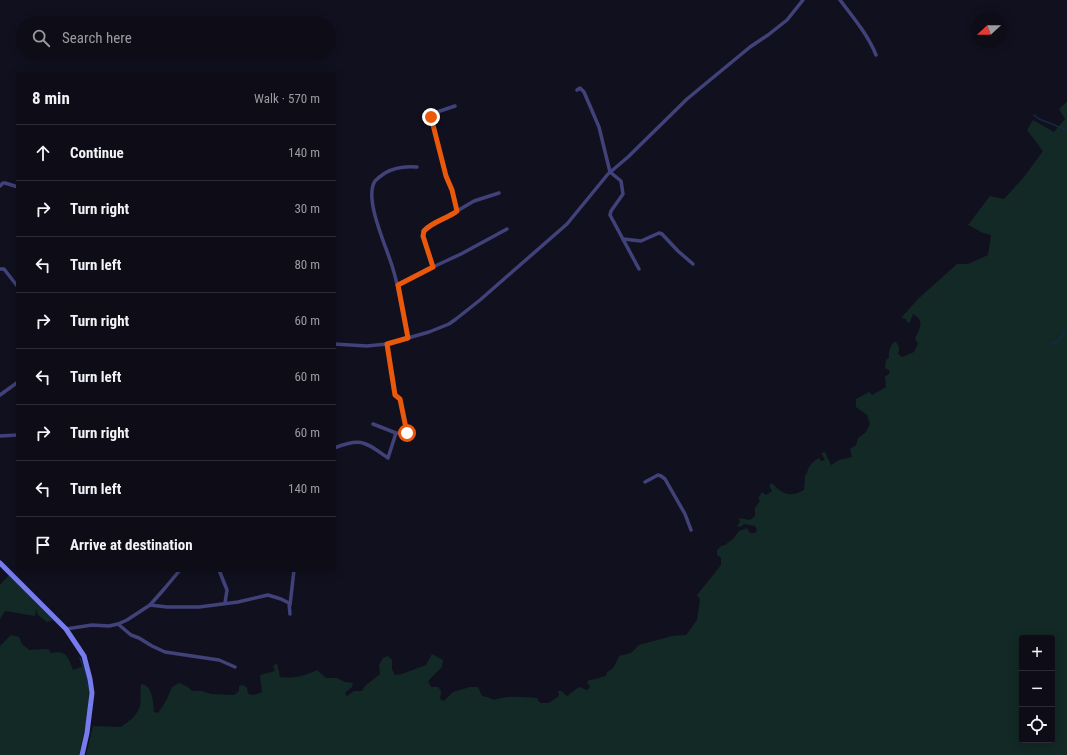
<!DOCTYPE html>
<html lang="en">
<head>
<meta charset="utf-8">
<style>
  :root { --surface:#0d0c17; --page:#161520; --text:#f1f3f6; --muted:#9a9ba1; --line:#2d2c36 }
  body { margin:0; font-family:"Roboto Condensed",sans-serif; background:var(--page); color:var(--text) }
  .controls { position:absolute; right:12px; bottom:12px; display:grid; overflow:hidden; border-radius:4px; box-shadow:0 2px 10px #0003 }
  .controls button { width:36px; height:36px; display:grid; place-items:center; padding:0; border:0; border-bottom:1px solid var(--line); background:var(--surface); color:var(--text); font:20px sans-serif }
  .compass { position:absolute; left:971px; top:12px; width:36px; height:36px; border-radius:50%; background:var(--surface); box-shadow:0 2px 10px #0003; rotate:249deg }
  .stop { position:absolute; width:12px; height:12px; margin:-9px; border:3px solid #ea580c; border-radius:50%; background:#fff }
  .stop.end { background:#ea580c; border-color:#fff; box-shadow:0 1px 4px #0008 }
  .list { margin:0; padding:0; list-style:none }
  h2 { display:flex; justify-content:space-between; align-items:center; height:52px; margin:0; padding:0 16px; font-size:17px }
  h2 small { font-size:13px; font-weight:400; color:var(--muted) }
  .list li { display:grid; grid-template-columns:26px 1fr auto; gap:12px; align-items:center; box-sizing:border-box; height:56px; padding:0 16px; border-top:1px solid var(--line) }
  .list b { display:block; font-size:15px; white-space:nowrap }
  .list em { font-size:13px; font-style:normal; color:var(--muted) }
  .icon { flex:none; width:22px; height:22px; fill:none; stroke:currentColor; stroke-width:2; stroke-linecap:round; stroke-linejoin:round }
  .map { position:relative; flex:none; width:1067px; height:755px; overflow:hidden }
  .search { position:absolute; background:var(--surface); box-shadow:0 2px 10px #0003; left:16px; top:16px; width:320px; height:44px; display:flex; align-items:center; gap:10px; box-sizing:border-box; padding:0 14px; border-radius:22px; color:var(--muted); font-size:15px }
  .panel { position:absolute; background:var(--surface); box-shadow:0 2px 10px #0003; left:16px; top:72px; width:320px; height:500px; border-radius:4px }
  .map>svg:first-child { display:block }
  .green { fill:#132926; fill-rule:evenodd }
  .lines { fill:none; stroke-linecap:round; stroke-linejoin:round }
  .stream { stroke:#152a44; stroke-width:1.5 }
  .minor { stroke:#404279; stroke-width:3.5 }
  .secondary { stroke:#767bee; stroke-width:5 }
  .route { stroke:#ea580c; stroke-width:5 }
</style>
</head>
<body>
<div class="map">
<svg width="1067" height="755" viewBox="0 0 1067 755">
  <rect width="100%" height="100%" fill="#11101f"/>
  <!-- green -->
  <g class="green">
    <path d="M1067,102V755H86L93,726L121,727C128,722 137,716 140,706C141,703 140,690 141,684C153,685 153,703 154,712L158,713L166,701L172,687L179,683L188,687L192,691H202L211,694L234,695L239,691V686L243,685L247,688L248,694L254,695L262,692L260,675L275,671L273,666L277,663L280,677C293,679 305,676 317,670L326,678H337L345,682L353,683L352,687L345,693L347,696L354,691H362L365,686L380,674L379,665L383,658L388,656L392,660V669L395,675L402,674L426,665L432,654L443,660L442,667L428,681L431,687H438L441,691L440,699L444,701L453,692L470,687H478L482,696L487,697L494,700C508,695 523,697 537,698L540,703H549L559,696L558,691H561L567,696L579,687L587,690L590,687L587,682L589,680C595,680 600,677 606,676L607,672C614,669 616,663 619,656L631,653L639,645L672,636L686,635L697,620L700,600L697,595L721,565V558L717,555V550L721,546L725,545L734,538L739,531L747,528L750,533H755L757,530L755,526L744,524L740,527L737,526L740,522L739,518L750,520L755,516V508L760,501L758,498L762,492L766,495L772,491L769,485L772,483C782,494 790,498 804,490L805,476L807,473C809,465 812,462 819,458L821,461L825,460L821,453L825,452L831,465L839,460L852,457L850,449L856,445L858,438L865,433L870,424L867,415L856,407V399L869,392L872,395L886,387L885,376L888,375L890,371L885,368L886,360L889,358C888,351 890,346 895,341C899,346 900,348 898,354L902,357L914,352L918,344L915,338C920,329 925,320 913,314L910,322L907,323L906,319L901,318L918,299L957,264H968L988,255L991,235L983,233L968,225L990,196L1004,199L1024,177L1043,151L1027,130L1033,120L1054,132L1065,119L1059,109ZM1022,638H1052V740H1022Z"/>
    <path d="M9,575L53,620L47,622L38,615L36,609L35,616L5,611L0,619V585Z"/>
    <path d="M11,635L19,637L22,644L29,650L48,649L51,653C67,650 68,657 73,670L84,666L89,690L88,715L79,755H0V646Z"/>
  </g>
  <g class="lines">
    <!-- stream -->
    <g class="stream">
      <path d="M1034,115L1039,119L1067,130"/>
      <path d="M1051,343C1061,344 1061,334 1067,329"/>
      <path d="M80,658L87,678V687"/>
    </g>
    <!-- minor -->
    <g class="minor">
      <path d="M840,0C853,17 868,35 876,55"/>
      <path d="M577,90L580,88L584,92L599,127L610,172L621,181L623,194L611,211L610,215L639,269"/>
      <path d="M0,186L3,183H5L18,187"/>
      <path d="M457,211L474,201L499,193"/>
      <path d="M623,239L641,241L659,233L662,234L678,251L693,264"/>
      <path d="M433,267L461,254L507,229"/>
      <path d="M0,269H4L18,287"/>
      <path d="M398,285L433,267L423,236V231L427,227L457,211L452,190L446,177L431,117L434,113L455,106"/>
      <path d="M408,338C403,315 400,292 393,269C388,250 363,199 375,181C378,178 382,175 385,173C395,167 405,166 417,167"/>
      <path d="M334,344L367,346L387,344L429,332L449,324L456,319L480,300L567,224L608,174L628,157L687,99L750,47L768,35L787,20L803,0"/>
      <path d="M0,395L18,382"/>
      <path d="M373,424L396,433L405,434L407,433L401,403L400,399L395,395L387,344"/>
      <path d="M0,436L18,435"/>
      <path d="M334,448C362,437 365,442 388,458L396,433"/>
      <path d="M645,482L658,475L661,476L665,479L685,514L691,530"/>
      <path d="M219,570L227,590L225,603"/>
      <path d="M150,605L165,588L180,570"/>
      <path d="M290,605L294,570"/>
      <path d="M118,624L131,635L139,638L152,646L165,652L219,660L235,667"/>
      <path d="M66,629L92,625L109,626L118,624L127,620L150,605L167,607H199L238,602L268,595L281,599L289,603L290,614"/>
    </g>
    <!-- secondary -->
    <path class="secondary" d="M0,563L66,629L84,656L90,679L92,693L87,733L82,755"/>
  </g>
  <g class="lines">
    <!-- route -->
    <path class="route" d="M407,433L400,399L395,395L387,344L408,338L398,285L433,267L423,236L424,231C433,221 447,219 457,211L452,190L446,176L431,117"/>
  </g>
</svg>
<div class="controls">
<button>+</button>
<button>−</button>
<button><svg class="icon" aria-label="locate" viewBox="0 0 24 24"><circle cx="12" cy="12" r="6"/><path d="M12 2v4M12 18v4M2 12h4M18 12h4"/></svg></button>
</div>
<svg class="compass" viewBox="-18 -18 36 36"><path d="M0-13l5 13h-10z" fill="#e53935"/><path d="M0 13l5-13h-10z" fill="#9a9ba1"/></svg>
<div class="stop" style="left:407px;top:433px"></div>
<div class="stop end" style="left:431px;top:117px"></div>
<div class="search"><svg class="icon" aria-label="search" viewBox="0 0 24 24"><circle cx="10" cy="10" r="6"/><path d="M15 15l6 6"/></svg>Search here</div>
<section class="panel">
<h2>8 min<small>Walk · 570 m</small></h2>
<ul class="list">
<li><svg class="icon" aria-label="ahead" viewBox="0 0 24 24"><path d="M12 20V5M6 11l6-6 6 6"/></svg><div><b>Continue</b></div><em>140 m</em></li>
<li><svg class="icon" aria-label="right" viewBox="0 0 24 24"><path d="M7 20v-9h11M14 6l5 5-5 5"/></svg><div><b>Turn right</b></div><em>30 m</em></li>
<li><svg class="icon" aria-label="left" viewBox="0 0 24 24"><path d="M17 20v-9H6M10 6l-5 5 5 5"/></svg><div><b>Turn left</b></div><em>80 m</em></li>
<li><svg class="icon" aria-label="right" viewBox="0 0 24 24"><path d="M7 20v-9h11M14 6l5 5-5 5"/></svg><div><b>Turn right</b></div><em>60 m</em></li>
<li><svg class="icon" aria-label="left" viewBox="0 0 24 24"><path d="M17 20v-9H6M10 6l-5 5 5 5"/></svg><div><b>Turn left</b></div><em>60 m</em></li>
<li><svg class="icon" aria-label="right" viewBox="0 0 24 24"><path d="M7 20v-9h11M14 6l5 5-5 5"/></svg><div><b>Turn right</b></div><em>60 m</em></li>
<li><svg class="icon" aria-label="left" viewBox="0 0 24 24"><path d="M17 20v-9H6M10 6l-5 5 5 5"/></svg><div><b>Turn left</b></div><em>140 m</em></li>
<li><svg class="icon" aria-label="arrive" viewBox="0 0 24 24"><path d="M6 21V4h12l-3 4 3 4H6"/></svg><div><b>Arrive at destination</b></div></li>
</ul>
</section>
</div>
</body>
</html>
